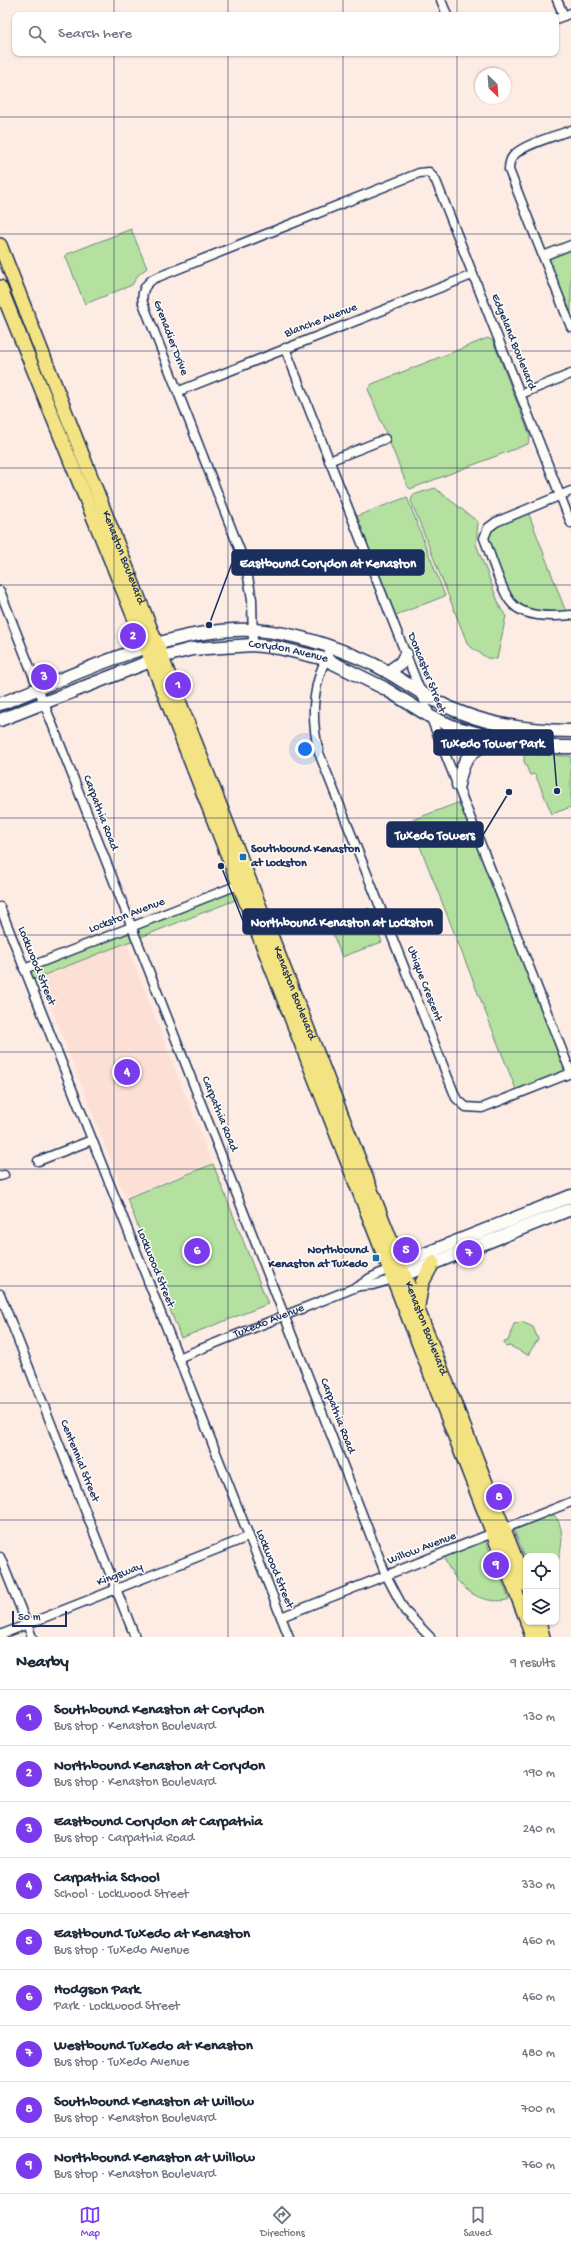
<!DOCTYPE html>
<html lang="en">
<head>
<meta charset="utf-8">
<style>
  :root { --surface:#fff; --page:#f6f6f7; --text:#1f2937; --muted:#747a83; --line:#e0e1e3; --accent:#7c3aed }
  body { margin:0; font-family:"Gochi Hand",sans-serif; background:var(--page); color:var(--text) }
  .controls { position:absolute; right:12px; bottom:12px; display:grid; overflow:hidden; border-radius:8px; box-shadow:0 1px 3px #0004 }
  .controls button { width:36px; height:36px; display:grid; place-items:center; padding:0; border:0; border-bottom:1px solid var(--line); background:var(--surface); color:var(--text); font:20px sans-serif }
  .compass { position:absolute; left:475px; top:68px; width:36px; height:36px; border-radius:50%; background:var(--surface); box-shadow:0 1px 3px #0004; rotate:155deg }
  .scale { position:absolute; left:12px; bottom:10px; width:55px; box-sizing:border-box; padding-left:4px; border:2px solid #1b2f5e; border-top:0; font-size:11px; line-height:14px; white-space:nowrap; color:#1b2f5e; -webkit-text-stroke:3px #fdfcf7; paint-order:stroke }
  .you { position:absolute; left:305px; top:749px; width:14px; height:14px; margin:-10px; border:3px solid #fff; border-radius:50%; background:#1a73e8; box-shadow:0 0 0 6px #1a73e833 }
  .badge { display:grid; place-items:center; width:26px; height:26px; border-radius:50%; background:var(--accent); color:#fff; font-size:13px; font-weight:700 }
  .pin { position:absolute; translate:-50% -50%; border:2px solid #fff; box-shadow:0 1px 4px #0006 }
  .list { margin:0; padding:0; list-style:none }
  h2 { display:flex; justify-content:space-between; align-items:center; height:52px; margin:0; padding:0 16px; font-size:17px }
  h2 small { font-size:13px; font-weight:400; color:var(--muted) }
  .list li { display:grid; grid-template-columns:26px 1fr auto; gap:12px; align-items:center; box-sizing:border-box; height:56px; padding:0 16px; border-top:1px solid var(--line) }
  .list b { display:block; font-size:15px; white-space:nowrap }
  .list p { margin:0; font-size:13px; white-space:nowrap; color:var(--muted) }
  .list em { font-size:13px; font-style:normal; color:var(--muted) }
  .icon { flex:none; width:22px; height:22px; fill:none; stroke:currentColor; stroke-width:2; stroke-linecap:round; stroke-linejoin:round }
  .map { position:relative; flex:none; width:571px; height:1637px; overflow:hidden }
  .search { position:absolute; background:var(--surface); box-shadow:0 1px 3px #0004; left:12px; right:12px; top:12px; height:44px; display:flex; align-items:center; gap:10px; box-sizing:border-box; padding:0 14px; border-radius:8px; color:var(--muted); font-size:15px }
  .sheet { height:556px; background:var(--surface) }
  nav { display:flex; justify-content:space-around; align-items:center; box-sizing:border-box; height:56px; border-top:1px solid var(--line); background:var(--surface); font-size:11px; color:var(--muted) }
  nav a { display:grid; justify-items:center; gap:2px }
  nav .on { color:var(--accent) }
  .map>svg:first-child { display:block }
  .built { fill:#fde0d5 }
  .green { fill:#b4e19f; stroke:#68887e }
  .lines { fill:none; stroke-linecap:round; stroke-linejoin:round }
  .minor-casing { stroke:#1b2f5e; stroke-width:11 }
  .secondary-casing { stroke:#1b2f5e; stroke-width:15 }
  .primary-casing { stroke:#1b2f5e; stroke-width:16 }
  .minor { stroke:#fdfcf7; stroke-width:8 }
  .secondary { stroke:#fdfcf7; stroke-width:12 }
  .primary { stroke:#f4e382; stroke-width:13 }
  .grid { fill:none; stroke:#1b2f5e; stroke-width:1; stroke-opacity:0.55 }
  .poi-dot { fill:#1f6fb2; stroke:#fdfcf7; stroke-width:1.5 }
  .labels { text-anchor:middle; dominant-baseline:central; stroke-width:3; stroke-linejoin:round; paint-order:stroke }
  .street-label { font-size:12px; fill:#1b2f5e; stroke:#fdfcf7 }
  .poi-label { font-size:12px; font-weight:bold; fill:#1b2f5e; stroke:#fdfcf7; text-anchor:start }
  .leader { fill:none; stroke:#1b2f5e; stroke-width:1.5 }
  .callout-dot { fill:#1b2f5e; stroke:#fdfcf7; stroke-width:1.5 }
  .callout { fill:#1b2f5e; stroke:#1b2f5e; stroke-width:1.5 }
  .callout-label { font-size:13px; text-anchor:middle; font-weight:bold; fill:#fff }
</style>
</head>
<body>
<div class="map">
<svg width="571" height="1637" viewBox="0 0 571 1637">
  <rect width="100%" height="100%" fill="#fdece3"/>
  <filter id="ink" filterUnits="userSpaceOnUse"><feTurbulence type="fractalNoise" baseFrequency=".025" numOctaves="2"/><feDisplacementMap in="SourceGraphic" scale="8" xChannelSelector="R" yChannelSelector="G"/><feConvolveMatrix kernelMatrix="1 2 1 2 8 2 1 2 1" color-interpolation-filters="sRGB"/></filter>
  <g filter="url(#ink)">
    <!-- built -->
    <path class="built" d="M132,926L137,939L127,945L212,1163L125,1197L40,979L29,981Z"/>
    <!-- green -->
    <g class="green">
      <path d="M131,229L147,268L138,275L132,285L85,304L65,255Z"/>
      <path d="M571,245V327L543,256Z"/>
      <path d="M488,338L493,341L530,436L528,444L410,489L407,485L368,389L372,384Z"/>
      <path d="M435,488L478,522L476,544L501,609L506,616L497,659L487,658L468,645L411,501L413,495Z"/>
      <path d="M407,497L445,596L391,617L352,518Z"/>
      <path d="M527,509L564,607L568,615L533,614L509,601L484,538L488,528Z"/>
      <path d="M524,754L571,756V807L552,814L535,774L530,775L524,761Z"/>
      <path d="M460,802L566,1072L517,1092L410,821Z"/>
      <path d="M238,885L243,897L29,981L24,969Z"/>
      <path d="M369,908L382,942L342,957L329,924Z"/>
      <path d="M213,1164L268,1304L181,1338L127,1198Z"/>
      <path d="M522,1322L533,1327L538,1339L528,1355L510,1346L506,1347L504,1342L508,1341L514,1324Z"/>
      <path d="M549,1515H554C566,1528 562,1551 556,1566V1556H526V1560L514,1530Z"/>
      <path d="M485,1539L509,1599L507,1600C477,1605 457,1586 445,1560L446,1555Z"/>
    </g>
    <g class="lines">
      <!-- minor casing -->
      <g class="minor-casing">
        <g id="minor">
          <path d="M441,0L447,15"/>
          <path d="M557,0L564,16"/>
          <path d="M556,19L571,13"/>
          <path d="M571,130C556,136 524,144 514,155C510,159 509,165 509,170L571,327"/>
          <path d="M543,256L571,245"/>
          <path d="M285,348L571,1073"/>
          <path d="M179,391L472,275"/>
          <path d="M521,394L571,374"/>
          <path d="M329,461L385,439"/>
          <path d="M571,491L496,522L488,528L484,538C490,553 501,590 510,601C522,618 552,617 571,615"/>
          <path d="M0,591L386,1575L405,1611L430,1637"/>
          <path d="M253,645L252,599L246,566L143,303C141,292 144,286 153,279L419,173L429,172L436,181L571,523"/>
          <path d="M332,647C312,681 310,715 319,753L456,1098L466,1107L482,1108L571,1073"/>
          <path d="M0,907L289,1637"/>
          <path d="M24,969L238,885"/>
          <path d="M38,1161L92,1140"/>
          <path d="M0,1176L4,1175"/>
          <path d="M359,1286L373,1285L393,1279"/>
          <path d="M0,1294L135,1637"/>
          <path id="s1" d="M178,1358L359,1286L370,1278L389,1269"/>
          <path d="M0,1557L32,1637"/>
          <path d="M281,1617L571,1502"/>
          <path d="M0,1635L248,1537"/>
        </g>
      </g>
      <!-- secondary casing -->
      <g class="secondary-casing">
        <g id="secondary">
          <path d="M388,672L401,663L406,654"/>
          <path d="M0,704C76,675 172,625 255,630C296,633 336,647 373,664C395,675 415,690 436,701C478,724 524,731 571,731"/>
          <path id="s2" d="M0,720L161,657L192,649L253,645L279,648L325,659L384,688L431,717L454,727L509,742L539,747H571"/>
          <path d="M458,785C463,757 470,751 495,739"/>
          <path d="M392,1267L571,1196"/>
          <path d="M396,1278L571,1209"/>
        </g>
      </g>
      <!-- primary casing -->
      <g class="primary-casing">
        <g id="primary">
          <path id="s3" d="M0,245L526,1585"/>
          <path d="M0,287L146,647L526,1618"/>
          <path d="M418,1306L422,1283L433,1263"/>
          <path d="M527,1622L532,1637"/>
          <path d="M539,1622L543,1637"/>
        </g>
      </g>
      <!-- minor -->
      <use href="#minor" class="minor"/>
      <!-- secondary -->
      <use href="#secondary" class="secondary"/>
      <!-- primary -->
      <use href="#primary" class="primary"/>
    </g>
  </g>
  <!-- grid -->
  <path class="grid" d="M114,0V15M228,0V15M343,0V15M457,0V15M114,53V1637M228,53V1637M343,53V1637M457,53V1637M0,117H571M0,234H571M0,351H571M0,468H571M0,585H571M0,702H571M0,818H571M0,935H571M0,1052H571M0,1169H571M0,1286H571M0,1403H571M0,1520H571"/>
  <!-- markers -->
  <g class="poi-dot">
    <rect x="239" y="853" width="8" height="8" rx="2"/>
    <rect x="372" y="1254" width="8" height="8" rx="2"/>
  </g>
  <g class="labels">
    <!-- street labels -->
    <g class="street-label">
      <text transform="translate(321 321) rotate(-21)">Blanche Avenue</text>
      <text transform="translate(170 338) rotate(69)">Grenadier Drive</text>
      <text transform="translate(513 342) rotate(68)">Edgeland Boulevard</text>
      <text stroke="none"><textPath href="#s3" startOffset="336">Kenaston Boulevard</textPath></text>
      <text stroke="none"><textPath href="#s2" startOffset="302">Corydon Avenue</textPath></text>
      <text transform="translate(426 673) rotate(68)">Doncaster Street</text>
      <text transform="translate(100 813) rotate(69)">Carpathia Road</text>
      <text transform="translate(127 916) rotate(-21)">Lockston Avenue</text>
      <text transform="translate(36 966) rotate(68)">Lockwood Street</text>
      <text transform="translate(424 984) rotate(69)">Ubique Crescent</text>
      <text stroke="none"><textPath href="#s3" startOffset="804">Kenaston Boulevard</textPath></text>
      <text transform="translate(219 1114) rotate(68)">Carpathia Road</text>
      <text transform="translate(155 1268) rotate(68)">Lockwood Street</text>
      <text stroke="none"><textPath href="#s1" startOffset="98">Tuxedo Avenue</textPath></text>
      <text stroke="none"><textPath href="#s3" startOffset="1164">Kenaston Boulevard</textPath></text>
      <text transform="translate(337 1416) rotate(69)">Carpathia Road</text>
      <text transform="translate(79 1461) rotate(68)">Centennial Street</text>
      <text transform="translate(422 1549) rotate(-21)">Willow Avenue</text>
      <text transform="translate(274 1569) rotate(68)">Lockwood Street</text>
      <text transform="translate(120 1575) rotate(-21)">Kingsway</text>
    </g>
    <!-- poi labels -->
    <g class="poi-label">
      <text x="251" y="850">Southbound Kenaston<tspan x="251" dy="14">at Lockston</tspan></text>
      <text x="368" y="1251" text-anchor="end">Northbound<tspan x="368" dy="14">Kenaston at Tuxedo</tspan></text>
    </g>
  </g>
  <!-- callouts -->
  <path class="leader" d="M209 625L232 563M557 791L553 743M509 792L483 835M221 866L243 921"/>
  <g class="callout-dot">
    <circle cx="209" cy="625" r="4"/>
    <circle cx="557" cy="791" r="4"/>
    <circle cx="509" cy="792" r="4"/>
    <circle cx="221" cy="866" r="4"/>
  </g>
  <g class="callout">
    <rect x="232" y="550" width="192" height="25" rx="4"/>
    <rect x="434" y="730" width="119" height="25" rx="4"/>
    <rect x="387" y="822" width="96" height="25" rx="4"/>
    <rect x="243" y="909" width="199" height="25" rx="4"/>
  </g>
  <g class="callout-label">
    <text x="328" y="567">Eastbound Corydon at Kenaston</text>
    <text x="493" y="747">Tuxedo Tower Park</text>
    <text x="435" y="839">Tuxedo Towers</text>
    <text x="342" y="926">Northbound Kenaston at Lockston</text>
  </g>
</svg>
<div class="controls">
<button><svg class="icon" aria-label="locate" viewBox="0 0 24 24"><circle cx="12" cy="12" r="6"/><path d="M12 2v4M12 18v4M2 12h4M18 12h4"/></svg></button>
<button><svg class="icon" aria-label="layers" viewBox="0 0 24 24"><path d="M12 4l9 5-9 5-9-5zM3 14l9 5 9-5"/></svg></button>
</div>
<svg class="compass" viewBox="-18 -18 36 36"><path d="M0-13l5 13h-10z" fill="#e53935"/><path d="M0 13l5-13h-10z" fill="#747a83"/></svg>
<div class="scale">50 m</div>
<div class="you"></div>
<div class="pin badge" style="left:178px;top:685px">1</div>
<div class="pin badge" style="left:133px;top:636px">2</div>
<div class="pin badge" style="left:44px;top:677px">3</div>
<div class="pin badge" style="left:127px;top:1072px">4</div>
<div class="pin badge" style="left:406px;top:1250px">5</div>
<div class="pin badge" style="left:197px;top:1251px">6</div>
<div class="pin badge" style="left:469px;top:1253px">7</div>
<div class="pin badge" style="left:499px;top:1497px">8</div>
<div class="pin badge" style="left:496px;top:1565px">9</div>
<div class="search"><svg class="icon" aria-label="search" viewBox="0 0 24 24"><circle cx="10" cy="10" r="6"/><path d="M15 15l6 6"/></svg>Search here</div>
</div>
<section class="sheet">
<h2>Nearby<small>9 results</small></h2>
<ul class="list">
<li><span class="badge">1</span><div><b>Southbound Kenaston at Corydon</b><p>Bus stop · Kenaston Boulevard</p></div><em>130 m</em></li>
<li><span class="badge">2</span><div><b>Northbound Kenaston at Corydon</b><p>Bus stop · Kenaston Boulevard</p></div><em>190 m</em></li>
<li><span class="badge">3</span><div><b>Eastbound Corydon at Carpathia</b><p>Bus stop · Carpathia Road</p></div><em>240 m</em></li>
<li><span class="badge">4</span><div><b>Carpathia School</b><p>School · Lockwood Street</p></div><em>330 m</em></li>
<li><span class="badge">5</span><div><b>Eastbound Tuxedo at Kenaston</b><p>Bus stop · Tuxedo Avenue</p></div><em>460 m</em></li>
<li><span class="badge">6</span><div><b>Hodgson Park</b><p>Park · Lockwood Street</p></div><em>460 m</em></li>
<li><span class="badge">7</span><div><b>Westbound Tuxedo at Kenaston</b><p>Bus stop · Tuxedo Avenue</p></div><em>480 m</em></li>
<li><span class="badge">8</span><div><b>Southbound Kenaston at Willow</b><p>Bus stop · Kenaston Boulevard</p></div><em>700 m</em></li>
<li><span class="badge">9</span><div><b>Northbound Kenaston at Willow</b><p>Bus stop · Kenaston Boulevard</p></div><em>760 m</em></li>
</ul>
</section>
<nav>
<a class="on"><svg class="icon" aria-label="map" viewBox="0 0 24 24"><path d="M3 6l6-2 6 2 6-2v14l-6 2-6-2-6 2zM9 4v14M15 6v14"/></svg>Map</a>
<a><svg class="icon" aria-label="directions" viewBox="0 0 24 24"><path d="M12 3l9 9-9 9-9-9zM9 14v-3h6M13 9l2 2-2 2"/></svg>Directions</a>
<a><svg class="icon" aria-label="saved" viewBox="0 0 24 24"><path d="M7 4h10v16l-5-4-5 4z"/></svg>Saved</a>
</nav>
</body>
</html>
